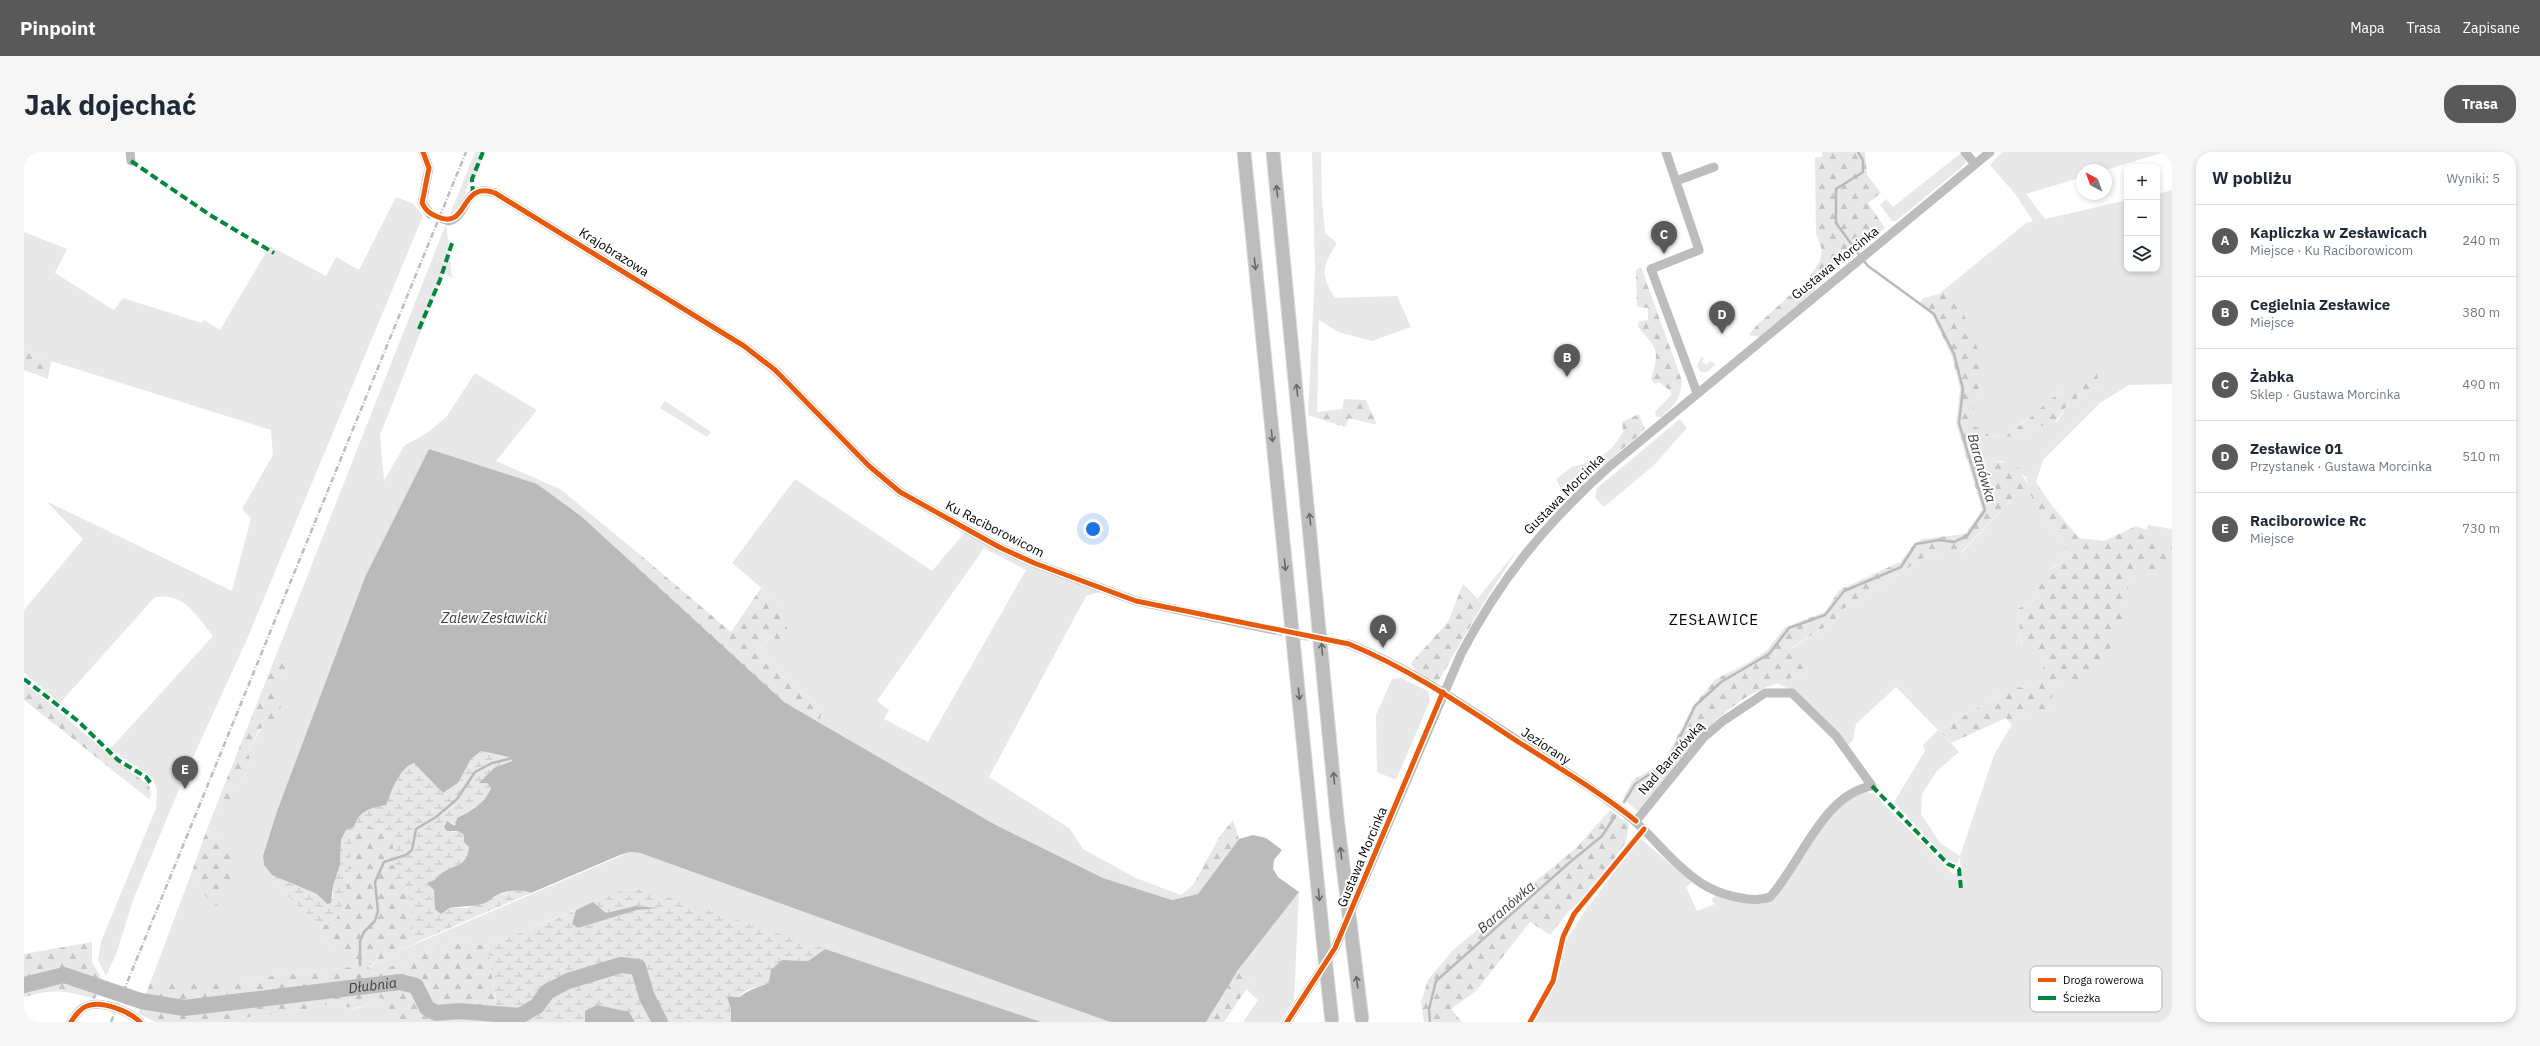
<!DOCTYPE html>
<html lang="pl">
<head>
<meta charset="utf-8">
<style>
  :root { --surface:#fff; --page:#f6f6f7; --text:#1f2937; --muted:#747a83; --line:#e0e1e3; --accent:#595959 }
  body { margin:0; font-family:"IBM Plex Sans",sans-serif; background:var(--page); color:var(--text) }
  .controls { position:absolute; right:12px; top:12px; display:grid; overflow:hidden; border-radius:8px; box-shadow:0 2px 6px #0003 }
  .controls button { width:36px; height:36px; display:grid; place-items:center; padding:0; border:0; border-bottom:1px solid var(--line); background:var(--surface); color:var(--text); font:20px sans-serif }
  .compass { position:absolute; left:2052px; top:12px; width:36px; height:36px; border-radius:50%; background:var(--surface); box-shadow:0 2px 6px #0003; rotate:319deg }
  .you { position:absolute; left:1069px; top:377px; width:14px; height:14px; margin:-10px; border:3px solid #fff; border-radius:50%; background:#1a73e8; box-shadow:0 0 0 6px #1a73e833 }
  .badge { display:grid; place-items:center; width:26px; height:26px; border-radius:50%; background:var(--accent); color:#fff; font-size:13px; font-weight:700 }
  .pin { position:absolute; translate:-50% -33px; filter:drop-shadow(0 1px 2px #0008) }
  .pin::after { content:''; position:absolute; top:21px; width:14px; height:12px; background:inherit; clip-path:polygon(0 0,100% 0,50% 100%) }
  .list { margin:0; padding:0; list-style:none }
  h2 { display:flex; justify-content:space-between; align-items:center; height:52px; margin:0; padding:0 16px; font-size:17px }
  h2 small { font-size:13px; font-weight:400; color:var(--muted) }
  .list li { display:grid; grid-template-columns:26px 1fr auto; gap:12px; align-items:center; box-sizing:border-box; height:72px; padding:0 16px; border-top:1px solid var(--line) }
  .list b { display:block; font-size:15px; white-space:nowrap }
  .list p { margin:0; font-size:13px; white-space:nowrap; color:var(--muted) }
  .list em { font-size:13px; font-style:normal; color:var(--muted) }
  .icon { flex:none; width:22px; height:22px; fill:none; stroke:currentColor; stroke-width:2; stroke-linecap:round; stroke-linejoin:round }
  .map { position:relative; flex:none; width:2148px; height:870px; overflow:hidden; border-radius:16px }
  header { display:flex; align-items:center; gap:24px; box-sizing:border-box; height:56px; padding:0 20px; background:var(--accent); color:#fff }
  header strong { font-size:19px }
  nav { display:flex; gap:22px; margin-inline-start:auto; font-size:14px }
  .intro { display:flex; align-items:center; justify-content:space-between; box-sizing:border-box; height:96px; padding:0 24px }
  h1 { margin:0; font-size:28px }
  .button { padding:10px 18px; border-radius:16px; background:var(--accent); color:#fff; font-size:14px; font-weight:700 }
  main { display:flex; gap:24px; padding:0 24px }
  aside { flex:1; background:var(--surface); border-radius:16px; box-shadow:0 2px 6px #0003 }
  .map>svg:first-child { display:block }
  .green { fill:#e8e8e8; fill-rule:evenodd }
  .forest { fill:url(#forest-firs) }
  .wetland { fill:url(#wetland-marsh) }
  .water { fill:#bababa }
  .lines { fill:none; stroke-linecap:round; stroke-linejoin:round }
  .stream { stroke:#bababa; stroke-width:2.5 }
  .river { stroke:#bababa; stroke-width:16 }
  .minor-tunnel { stroke:#d9d9d9; stroke-width:9; stroke-dasharray:9 4.5; stroke-linecap:butt }
  .highway-casing { stroke:#dbdbdb; stroke-width:15 }
  .minor { stroke:#bdbdbd; stroke-width:9 }
  .highway { stroke:#bdbdbd; stroke-width:13 }
  .rail { stroke:#bdbdbd; stroke-width:2.5; stroke-dasharray:6 2 1 2; stroke-linecap:butt }
  .highway-bridge-casing { stroke:#dbdbdb; stroke-width:15; stroke-linecap:butt }
  .highway-bridge { stroke:#bdbdbd; stroke-width:13 }
  .quiet { stroke:#00873e; stroke-width:4; stroke-dasharray:8 4; stroke-linecap:butt }
  .cycleway-casing { stroke:#fff; stroke-width:8 }
  .cycleway { stroke:#e8590c; stroke-width:5 }
  .oneway { stroke:#686868 }
  .labels { text-anchor:middle; dominant-baseline:central; stroke-width:4; stroke-linejoin:round; paint-order:stroke }
  .street-label { font-size:13px; fill:#000; stroke:#fff }
  .water-label { font-size:14px; font-style:italic; fill:#3e3e3e; stroke:#fff }
  .quarter-label { font-size:15px; letter-spacing:1px; fill:#000; stroke:#fff }
  .key { fill:#fff; stroke:#b2b2b2; stroke-width:1 }
  .key-label { font-size:11px; fill:#000 }
</style>
</head>
<body>
<header>
<strong>Pinpoint</strong>
<nav><a>Mapa</a><a>Trasa</a><a>Zapisane</a></nav>
</header>
<div class="intro"><h1>Jak dojechać</h1><a class="button">Trasa</a></div>
<main>
<div class="map">
<svg width="2148" height="870" viewBox="0 0 2148 870">
  <defs>
    <pattern id="forest-firs" width="22" height="20" patternUnits="userSpaceOnUse"><rect width="22" height="20" fill="#e8e8e8"/><path d="M5 1l3.5 6h-7zM16 11l3.5 6h-7z" fill="#c5c5c5"/></pattern>
    <pattern id="wetland-marsh" width="20" height="14" patternUnits="userSpaceOnUse"><rect width="20" height="14" fill="#e8e8e8"/><path d="M1 5h8M5 5V1M11 12h8M15 12V8" fill="none" stroke="#c5c5c5"/></pattern>
  </defs>
  <rect width="100%" height="100%" fill="#fff"/>
  <!-- green -->
  <g class="green">
    <path d="M451,0H461L450,29L445,30C441,42 437,58 425,65Z"/>
    <path d="M1288,0H1297L1298,50L1301,81L1313,91C1299,113 1295,122 1311,146L1373,144L1387,175L1348,189L1314,180L1295,168L1293,266L1284,263L1291,119Z"/>
    <path d="M1978,0H2141L2081,18H2058V25L2002,42L2021,67L2103,48V117H2133V42L2148,38V232L2105,233L2076,251L2019,308L2012,330L2004,332L2002,325L1980,309H1953V292L1960,284L1995,285L2016,273L2033,270L2045,251L2075,233L2036,240L2018,257L1984,281H1964L1950,274V252L1961,218L1930,139L1915,142L2002,71L2009,69L1992,43L1966,13Z"/>
    <path d="M1937,1L1942,10L1939,14L1872,69H1868L1856,53L1862,47L1869,55Z"/>
    <path d="M372,45L390,52L399,64L223,487L161,623L109,748L93,800L82,824L74,808L77,790L132,656L133,637L128,625L86,597L189,484C174,465 158,438 130,446L36,551L0,521V458L59,387L22,349L208,439L227,366L218,357L249,303L247,278L27,209L0,198V80L43,97L31,121L90,158L99,146L178,171L180,168L196,178L246,94L302,124L312,105L335,118Z"/>
    <path d="M422,72L428,126L420,121L356,283L360,329L380,294L406,279L423,264L451,221L513,258L472,309L536,337L614,401L606,411L558,365L341,425L253,659L239,704L240,713L248,723L252,733L298,773L297,783L330,815L283,819L213,829H127L167,722L187,752L196,739L206,729L194,686L183,677L194,649L199,658L209,636L220,626L226,610L224,599L238,575L252,524L259,519L266,527L262,509L249,511Z"/>
    <path d="M1677,205L1680,206L1678,210L1683,213L1686,209L1692,212L1683,220H1677L1673,214Z"/>
    <path d="M1650,229H1658C1657,247 1650,254 1637,265H1632L1631,260L1648,242L1646,239Z"/>
    <path d="M641,249L687,280L683,285L636,256Z"/>
    <path d="M1656,267L1663,276L1630,313L1580,355L1571,345L1573,336Z"/>
    <path d="M1589,295L1591,303L1546,342L1538,339L1532,327L1548,315L1571,309Z"/>
    <path d="M771,327L908,419L941,380L1076,440L1062,444L965,625L1045,676L1059,697L1112,726L1157,743L1169,733L1174,742L1148,748L1079,726L970,672L795,570L799,557L761,527L732,499L749,483L756,491L760,455L708,411ZM960,396L1002,418L904,590L860,567L865,558L853,549Z"/>
    <path d="M1996,339L2005,340L2017,362L2043,393L2039,409L2024,418L2012,438L2014,445L1994,457L1997,490C2005,498 2015,501 2022,509L2019,518L2002,536L1994,535L1980,541L1915,578L1935,600L1913,619L1898,642L1897,662L1916,691L1936,704L1970,603L1994,562L2023,558L2035,527H2065L2102,454L2106,421L2112,414L2124,373L2148,377V870H1509L1533,826L1542,789L1560,760L1616,686L1668,731L1662,735L1673,759L1691,752L1687,748L1692,743L1739,752L1747,748L1801,669L1836,638L1850,642L1929,722L1937,719L1936,705L1933,712L1922,706L1870,650L1901,599L1899,593L1914,578L1872,535L1832,572L1829,588L1824,593C1802,570 1783,545 1753,531L1781,521L1767,497L1809,470L1819,457L1901,405L1918,401H1937Z"/>
    <path d="M1494,397L1459,452L1454,446Z"/>
    <path d="M1377,526L1404,539L1406,549L1372,628L1353,620L1352,563L1368,527Z"/>
    <path d="M1609,628L1626,645L1618,656L1613,659L1599,646Z"/>
    <path d="M606,700L616,701L1086,870H1017L616,737L599,738L464,794L431,790L347,822L344,815L368,802Z"/>
    <path d="M1275,740L1270,849L1256,870H1219L1234,848L1222,837L1227,830L1214,818Z"/>
    <path d="M356,845L371,870H175L254,862L315,851C331,863 341,853 356,845Z"/>
  </g>
  <!-- forest -->
  <g class="forest">
    <path d="M1798,0H1841L1843,23L1857,41L1844,51L1861,76L1792,134L1790,141L1735,185L1725,183L1732,174L1784,127L1796,109L1798,98L1792,82L1791,6L1799,4Z"/>
    <path d="M1617,115L1658,229H1650L1646,239L1635,230L1631,232L1627,228C1635,197 1635,199 1614,175L1615,169L1624,168V156L1613,155L1612,118Z"/>
    <path d="M1930,138L1962,217L1950,252V274C1992,295 2006,260 2037,240C2048,232 2061,227 2073,221L2075,233L2045,251L2027,276L2016,273L1995,285L1960,284L1953,292V308L1991,311L2004,332L2012,330L2026,351L2055,386L2080,389L2112,374L2123,378L2133,389L2148,387V414L2139,422L2112,414C2102,426 2105,442 2102,456C2095,483 2083,506 2065,527H2035L2023,558L1995,562L1989,574L1982,566L1927,591L1915,578L1980,541L1983,534L2002,536L2019,517L2022,509C2016,502 2007,503 2001,496C1995,490 1996,466 1994,457L2014,445C2006,419 2024,422 2039,409L2043,393L2017,362L2005,340L1996,339L1936,401H1918L1901,405L1819,457L1809,470L1767,496L1782,521C1767,526 1752,531 1738,537C1690,559 1658,605 1626,645L1609,628L1633,614L1643,604L1669,554L1692,527L1724,511L1743,498L1761,475L1801,460L1815,438L1876,410L1890,392L1898,387L1941,382L1958,358L1932,271L1936,237L1928,204L1908,163L1894,152L1900,146Z"/>
    <path d="M0,198L27,209L24,227L0,218Z"/>
    <path d="M1320,247L1342,248L1353,273L1325,266L1321,275L1293,266V260L1318,257Z"/>
    <path d="M1615,262L1621,278L1591,303L1589,295L1599,280L1598,270Z"/>
    <path d="M614,401L707,480L737,436L760,455L763,477L756,492L748,483L732,499L761,527L799,557L795,570L760,550L621,424L606,411Z"/>
    <path d="M1439,432L1459,452L1414,530L1393,523L1387,511L1424,470Z"/>
    <path d="M262,509L271,513L266,527L259,519L252,524L256,535L248,542L257,554L252,570L238,575L235,578L224,599L226,610L220,626L209,636L216,649L199,658L194,649L249,511Z"/>
    <path d="M0,531C43,564 81,602 125,633L127,643L125,647L0,548Z"/>
    <path d="M1586,658L1605,672L1602,690L1567,740L1544,760L1526,783L1506,770L1452,839L1427,857L1438,870H1400L1397,850L1404,828L1429,798L1553,695Z"/>
    <path d="M1209,668L1215,687L1174,742L1169,733L1196,684Z"/>
    <path d="M344,674L360,679L369,693V704L360,708L359,712L375,713V730L382,734L388,758V784L400,787L344,814L347,822L431,790L464,794L473,861L496,870H371L356,845C341,853 331,862 315,851L254,862L175,870H131L114,861L127,829H213L283,819L329,815L297,783L298,773L310,771L324,730V707L329,683Z"/>
    <path d="M183,677L194,686L212,711L206,730L196,739L200,748L195,754L187,752L167,722Z"/>
    <path d="M68,790V810L79,829L71,847C41,838 30,837 0,845V802Z"/>
    <path d="M1214,818L1227,830L1200,870H1182Z"/>
  </g>
  <!-- wetland -->
  <g class="wetland">
    <path d="M457,599L489,606L488,609L470,616L456,631H463L467,636L465,644L458,651L433,666L431,674L426,669L428,680L434,679L440,683L441,690L445,695C444,712 432,713 419,721C413,725 411,729 404,731L410,738L412,749L424,756H443L453,751H460L472,743L497,737L507,741L400,787L388,784V758L382,734L370,726L375,713H359L360,708L369,704V693L360,679L344,674L329,683C323,713 327,744 310,771L298,773L292,770L252,733L248,723L293,742L303,752L309,746V734L316,713L317,688L322,677L330,675C335,660 346,656 362,652C367,639 376,616 390,611L420,641L434,631L447,607Z"/>
    <path d="M616,737L635,742L801,797L784,809L758,808C754,815 751,824 746,830C741,836 732,834 726,837C712,842 707,858 707,870H611L605,860L561,859V870H496L473,861L464,794L552,758L548,772L554,776L613,758L632,756L611,754L582,761L569,750L599,738Z"/>
  </g>
  <!-- water -->
  <g class="water">
    <path d="M405,297L513,332L558,365L760,550L970,672L1079,726L1148,748L1174,742L1215,687L1229,683L1242,686L1258,698L1250,708L1249,717L1254,725L1275,740L1214,818L1182,870H1086L616,701L606,700L596,703L507,741C496,737 482,738 471,744C468,746 464,750 461,751C449,755 437,754 425,756L417,762L411,757L410,738L403,731C411,729 412,726 418,721C431,712 443,715 445,695L440,690V683L434,679H423L420,675L423,669L431,674L433,666C445,660 462,651 467,636L463,631H455L470,616L488,609L489,606L457,599L447,607L434,631L419,641L390,611C376,615 367,640 362,653C346,656 335,659 330,675L322,678L317,688L316,713L309,734L307,751L303,752L293,742L248,723L240,713L239,704L253,659L341,425Z"/>
    <path d="M569,750L582,761L611,754L635,756L613,758L554,776L548,772L552,758Z"/>
    <path d="M801,797L1017,870H707V857L703,845H716C725,837 734,836 745,831L747,818L758,808L784,809Z"/>
    <path d="M573,853L605,860L611,870H561V859Z"/>
  </g>
  <g class="lines">
    <!-- stream -->
    <g class="stream">
      <path d="M1834,0L1839,8V20L1812,37V71L1836,104"/>
      <path d="M1600,650L1611,632L1644,610L1671,554L1697,530L1745,502L1765,476L1801,463L1820,439L1877,415L1892,392L1915,388L1930,390L1943,384L1961,358L1935,271L1939,237L1930,202L1910,162L1844,114L1839,108"/>
      <path d="M336,813V789L340,780L351,769L354,759L351,730L360,710L382,703L388,698L392,677L412,665L433,647L451,620L468,611L489,606"/>
      <path d="M335,824L336,834"/>
      <path d="M1406,870L1405,857L1412,829L1545,711L1578,684L1591,664"/>
    </g>
    <!-- river -->
    <path class="river" id="s1" d="M0,833L40,823L117,849L160,856L376,830L392,834L403,856L412,861L435,859L496,864L513,854L523,840L544,829L597,813L614,815L623,845L636,870"/>
    <!-- minor-tunnel -->
    <path class="minor-tunnel" d="M1250,478L1325,492"/>
    <!-- highway casing -->
    <g class="highway-casing">
      <g id="highway">
        <path d="M1220,0L1299,787"/>
        <path d="M1249,0L1313,665"/>
      </g>
    </g>
    <!-- minor -->
    <g class="minor">
      <path d="M106,0L107,9"/>
      <path d="M399,0L405,16L398,51L406,62"/>
      <path d="M1642,0L1675,98L1627,117L1673,241"/>
      <path d="M1941,0L1951,12"/>
      <path d="M1652,29L1690,15"/>
      <path d="M419,67L425,69C446,63 438,30 471,41L720,194L751,218L845,314L876,340L975,395L1010,411L1112,449L1250,478"/>
      <path d="M1325,492C1385,516 1439,553 1493,588C1529,612 1567,634 1601,661C1628,682 1648,712 1677,731C1693,742 1728,752 1746,745C1777,711 1799,642 1848,634L1812,584L1768,541H1741L1699,569L1680,585L1612,669"/>
      <path d="M47,870C51,864 55,857 63,854C77,848 105,859 116,870"/>
      <path d="M1263,870L1311,796L1437,502C1477,426 1522,371 1586,314L1966,0"/>
    </g>
    <!-- highway -->
    <use href="#highway" class="highway"/>
    <!-- rail -->
    <path class="rail" d="M87,870L442,0"/>
    <!-- highway-bridge casing -->
    <g class="highway-bridge-casing">
      <g id="highway-bridge">
        <path d="M1313,665L1338,868"/>
        <path d="M1299,787L1308,870"/>
      </g>
    </g>
    <!-- highway-bridge -->
    <use href="#highway-bridge" class="highway-bridge"/>
    <!-- quiet -->
    <g class="quiet">
      <path d="M107,9L186,63L250,101"/>
      <path d="M449,42L448,27L459,0"/>
      <path d="M395,177L416,128L429,88"/>
      <path d="M0,527L54,569L94,608L122,625L128,633"/>
      <path d="M1848,634L1924,712L1935,717L1937,737"/>
    </g>
    <!-- cycleway casing -->
    <g class="cycleway-casing">
      <g id="cycleway">
        <path d="M399,0L405,16L398,51C402,59 406,62 414,65C445,78 435,28 471,41L720,194L751,218L845,314L876,340L975,395L1010,411L1112,449L1325,492C1386,517 1441,555 1496,591C1535,616 1576,640 1612,669"/>
        <path d="M47,870C51,864 55,857 63,854C77,848 105,859 116,870"/>
        <path d="M1263,870L1311,796L1419,540"/>
        <path d="M1506,870L1529,829L1539,785L1550,762L1620,677"/>
      </g>
    </g>
    <!-- cycleway -->
    <use href="#cycleway" class="cycleway"/>
  </g>
  <!-- one-way arrows -->
  <defs><path id="oneway-shaft" d="M-6 0H5M1.5-3L5.5 0L1.5 3" fill="none" stroke-width="1.6" stroke-linecap="round" stroke-linejoin="round"/></defs>
  <g class="oneway">
    <use href="#oneway-shaft" transform="translate(1253 39) rotate(-96)"/>
    <use href="#oneway-shaft" transform="translate(1231 112) rotate(84)"/>
    <use href="#oneway-shaft" transform="translate(1273 238) rotate(-96)"/>
    <use href="#oneway-shaft" transform="translate(1248 284) rotate(84)"/>
    <use href="#oneway-shaft" transform="translate(1286 367) rotate(-96)"/>
    <use href="#oneway-shaft" transform="translate(1261 413) rotate(84)"/>
    <use href="#oneway-shaft" transform="translate(1298 497) rotate(-95)"/>
    <use href="#oneway-shaft" transform="translate(1275 542) rotate(84)"/>
    <use href="#oneway-shaft" transform="translate(1310 626) rotate(-95)"/>
    <use href="#oneway-shaft" transform="translate(1317 701) rotate(-96)"/>
    <use href="#oneway-shaft" transform="translate(1295 743) rotate(85)"/>
    <use href="#oneway-shaft" transform="translate(1333 830) rotate(-98)"/>
  </g>
  <g class="labels">
    <!-- street labels -->
    <g class="street-label">
      <text transform="translate(590 100) rotate(32)">Krajobrazowa</text>
      <text transform="translate(1811 111) rotate(-39)">Gustawa Morcinka</text>
      <text transform="translate(1540 342) rotate(-45)">Gustawa Morcinka</text>
      <text transform="translate(971 377) rotate(27)">Ku Raciborowicom</text>
      <text transform="translate(1522 594) rotate(33)">Jeziorany</text>
      <text transform="translate(1647 606) rotate(-49)">Nad Baranówką</text>
      <text transform="translate(1338 705) rotate(-67)">Gustawa Morcinka</text>
    </g>
    <!-- water labels -->
    <g class="water-label">
      <text transform="translate(1958 316) rotate(74)">Baranówka</text>
      <text x="470" y="466">Zalew Zesławicki</text>
      <text transform="translate(1482 755) rotate(-41)">Baranówka</text>
      <text stroke="none"><textPath href="#s1" startOffset="356">Dłubnia</textPath></text>
    </g>
    <!-- quarter labels -->
    <g class="quarter-label">
      <text x="1690" y="467">ZESŁAWICE</text>
    </g>
  </g>
  <!-- legend -->
  <rect x="2006" y="814" width="132" height="46" rx="6" class="key"/>
  <rect x="2014" y="826" width="18" height="4" fill="#e8590c"/>
  <rect x="2014" y="844" width="18" height="4" fill="#00873e"/>
  <g class="key-label">
    <text x="2039" y="832">Droga rowerowa</text>
    <text x="2039" y="850">Ścieżka</text>
  </g>
</svg>
<div class="controls">
<button>+</button>
<button>−</button>
<button><svg class="icon" aria-label="layers" viewBox="0 0 24 24"><path d="M12 4l9 5-9 5-9-5zM3 14l9 5 9-5"/></svg></button>
</div>
<svg class="compass" viewBox="-18 -18 36 36"><path d="M0-13l5 13h-10z" fill="#e53935"/><path d="M0 13l5-13h-10z" fill="#747a83"/></svg>
<div class="you"></div>
<div class="pin badge" style="left:1359px;top:496px">A</div>
<div class="pin badge" style="left:1543px;top:225px">B</div>
<div class="pin badge" style="left:1640px;top:102px">C</div>
<div class="pin badge" style="left:1698px;top:182px">D</div>
<div class="pin badge" style="left:161px;top:637px">E</div>
</div>
<aside>
<h2>W pobliżu<small>Wyniki: 5</small></h2>
<ul class="list">
<li><span class="badge">A</span><div><b>Kapliczka w Zesławicach</b><p>Miejsce · Ku Raciborowicom</p></div><em>240 m</em></li>
<li><span class="badge">B</span><div><b>Cegielnia Zesławice</b><p>Miejsce</p></div><em>380 m</em></li>
<li><span class="badge">C</span><div><b>Żabka</b><p>Sklep · Gustawa Morcinka</p></div><em>490 m</em></li>
<li><span class="badge">D</span><div><b>Zesławice 01</b><p>Przystanek · Gustawa Morcinka</p></div><em>510 m</em></li>
<li><span class="badge">E</span><div><b>Raciborowice Rc</b><p>Miejsce</p></div><em>730 m</em></li>
</ul>
</aside>
</main>
</body>
</html>
